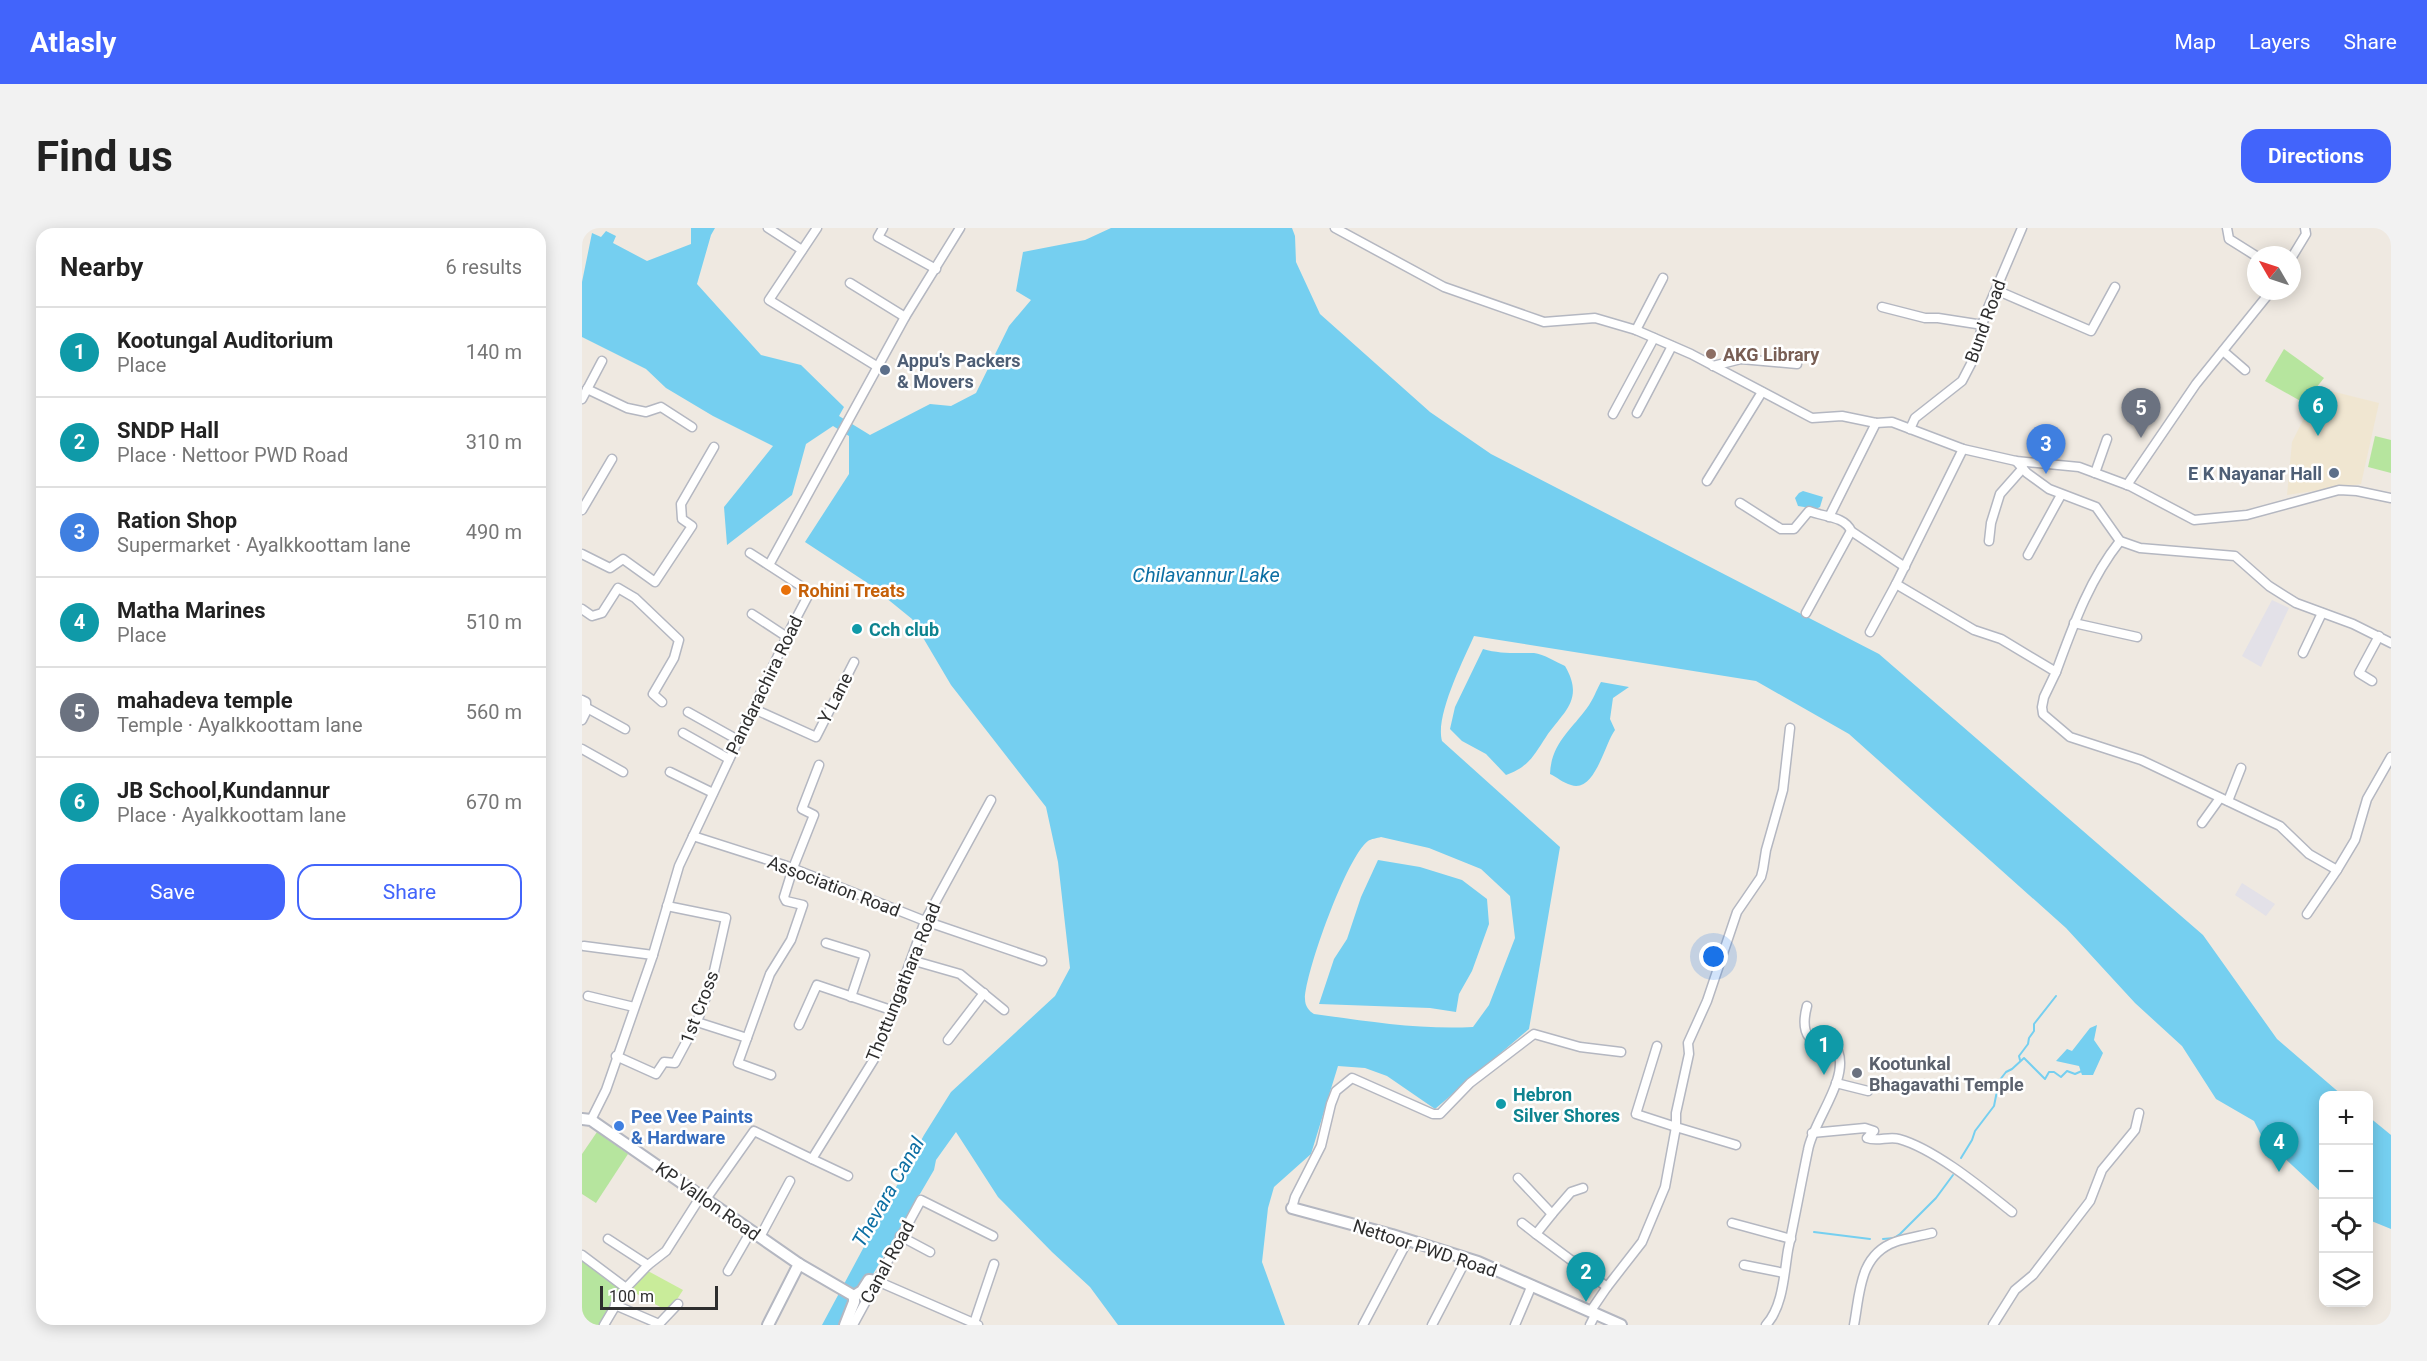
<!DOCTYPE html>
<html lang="en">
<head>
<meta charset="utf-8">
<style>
  :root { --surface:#fff; --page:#f2f2f2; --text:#222; --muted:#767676; --line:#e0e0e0; --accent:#4264fb }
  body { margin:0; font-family:Roboto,sans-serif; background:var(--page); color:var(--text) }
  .controls { position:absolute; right:18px; bottom:18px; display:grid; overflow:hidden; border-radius:12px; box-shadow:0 3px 15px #0003 }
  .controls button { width:54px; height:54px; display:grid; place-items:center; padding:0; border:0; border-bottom:2px solid var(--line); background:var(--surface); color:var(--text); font:30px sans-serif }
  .compass { position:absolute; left:1665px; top:18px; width:54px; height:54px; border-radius:50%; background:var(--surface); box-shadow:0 3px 15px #0003; rotate:309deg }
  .scale { position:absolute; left:18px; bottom:15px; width:118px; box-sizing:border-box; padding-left:6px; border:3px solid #2e2e2e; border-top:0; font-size:16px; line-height:21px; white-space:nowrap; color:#2e2e2e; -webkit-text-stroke:4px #fff; paint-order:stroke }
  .you { position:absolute; left:1132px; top:729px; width:21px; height:21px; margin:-15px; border:4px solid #fff; border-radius:50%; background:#1a73e8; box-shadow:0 0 0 9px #1a73e833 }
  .badge { display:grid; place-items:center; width:39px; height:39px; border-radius:50%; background:var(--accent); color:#fff; font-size:20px; font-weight:700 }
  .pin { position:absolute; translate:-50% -50px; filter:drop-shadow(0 2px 3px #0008) }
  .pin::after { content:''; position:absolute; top:32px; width:21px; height:18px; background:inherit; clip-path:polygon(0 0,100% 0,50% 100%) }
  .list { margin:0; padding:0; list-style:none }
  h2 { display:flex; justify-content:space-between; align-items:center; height:78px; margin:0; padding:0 24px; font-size:26px }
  h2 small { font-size:20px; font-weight:400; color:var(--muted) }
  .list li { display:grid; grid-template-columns:39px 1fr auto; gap:18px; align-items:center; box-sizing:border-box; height:90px; padding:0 24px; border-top:2px solid var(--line) }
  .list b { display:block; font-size:22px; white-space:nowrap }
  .list p { margin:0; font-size:20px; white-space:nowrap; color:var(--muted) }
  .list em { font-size:20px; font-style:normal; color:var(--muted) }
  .actions { display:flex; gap:12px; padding:18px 24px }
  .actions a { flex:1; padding:14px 0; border:2px solid var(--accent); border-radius:18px; text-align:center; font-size:21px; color:var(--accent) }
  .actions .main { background:var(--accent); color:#fff }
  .icon { flex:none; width:33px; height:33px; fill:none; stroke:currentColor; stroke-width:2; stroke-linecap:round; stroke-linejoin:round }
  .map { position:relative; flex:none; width:1809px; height:1097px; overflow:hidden; border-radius:18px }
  header { display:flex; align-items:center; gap:36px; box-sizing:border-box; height:84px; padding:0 30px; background:var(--accent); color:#fff }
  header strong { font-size:28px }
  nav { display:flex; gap:33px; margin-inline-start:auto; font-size:21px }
  .intro { display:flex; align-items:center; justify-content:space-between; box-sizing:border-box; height:144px; padding:0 36px }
  h1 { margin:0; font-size:42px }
  .button { padding:15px 27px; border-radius:18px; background:var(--accent); color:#fff; font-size:21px; font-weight:700 }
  main { display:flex; gap:36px; padding:0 36px }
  aside { flex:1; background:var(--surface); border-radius:18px; box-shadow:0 3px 15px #0003 }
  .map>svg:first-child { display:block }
  .industrial { fill:#e3e1e8 }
  .education { fill:#f0e6d1 }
  .green { fill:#b6e59e }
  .pitch { fill:#c9ec9a }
  .water { fill:#75cff0; fill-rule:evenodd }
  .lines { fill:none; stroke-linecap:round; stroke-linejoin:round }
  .stream { stroke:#75cff0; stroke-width:2 }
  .minor-casing { stroke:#b4b7c1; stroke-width:11 }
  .tertiary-casing { stroke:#b4b7c1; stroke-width:14 }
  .minor { stroke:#fff; stroke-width:8 }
  .tertiary { stroke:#fff; stroke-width:10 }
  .education-dot { fill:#8d6e63; stroke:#fff; stroke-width:2 }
  .service-dot { fill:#5c6f8a; stroke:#fff; stroke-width:2 }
  .food-dot { fill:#e8710a; stroke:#fff; stroke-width:2 }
  .culture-dot { fill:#0f9aa8; stroke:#fff; stroke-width:2 }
  .worship-dot { fill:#6b7280; stroke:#fff; stroke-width:2 }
  .shop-dot { fill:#3f7fe0; stroke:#fff; stroke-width:2 }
  .labels { text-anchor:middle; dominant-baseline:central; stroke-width:5; stroke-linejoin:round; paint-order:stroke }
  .street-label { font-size:18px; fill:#2e2e2e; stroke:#fff }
  .education-label { font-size:18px; font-weight:bold; fill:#785e54; stroke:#fff; text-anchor:start }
  .service-label { font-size:18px; font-weight:bold; fill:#4e5e75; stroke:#fff; text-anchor:start }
  .food-label { font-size:18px; font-weight:bold; fill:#c56008; stroke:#fff; text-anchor:start }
  .culture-label { font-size:18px; font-weight:bold; fill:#0d838f; stroke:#fff; text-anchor:start }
  .worship-label { font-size:18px; font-weight:bold; fill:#5b616d; stroke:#fff; text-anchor:start }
  .shop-label { font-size:18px; font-weight:bold; fill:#366cbe; stroke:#fff; text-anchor:start }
  .water-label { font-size:20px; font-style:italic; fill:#0d6fa3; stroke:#fff }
</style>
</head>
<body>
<header>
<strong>Atlasly</strong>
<nav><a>Map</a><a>Layers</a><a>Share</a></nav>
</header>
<div class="intro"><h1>Find us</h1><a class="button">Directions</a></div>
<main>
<aside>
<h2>Nearby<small>6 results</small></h2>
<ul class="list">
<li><span class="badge" style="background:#0f9aa8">1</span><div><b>Kootungal Auditorium</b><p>Place</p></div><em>140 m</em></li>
<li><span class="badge" style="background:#0f9aa8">2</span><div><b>SNDP Hall</b><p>Place · Nettoor PWD Road</p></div><em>310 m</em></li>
<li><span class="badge" style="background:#3f7fe0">3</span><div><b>Ration Shop</b><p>Supermarket · Ayalkkoottam lane</p></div><em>490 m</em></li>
<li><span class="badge" style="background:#0f9aa8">4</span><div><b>Matha Marines</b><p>Place</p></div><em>510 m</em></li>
<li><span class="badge" style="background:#6b7280">5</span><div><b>mahadeva temple</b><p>Temple · Ayalkkoottam lane</p></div><em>560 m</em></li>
<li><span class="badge" style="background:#0f9aa8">6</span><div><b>JB School,Kundannur</b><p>Place · Ayalkkoottam lane</p></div><em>670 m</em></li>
</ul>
<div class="actions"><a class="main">Save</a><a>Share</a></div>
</aside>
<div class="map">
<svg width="1809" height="1097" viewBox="0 0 1809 1097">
  <rect width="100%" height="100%" fill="#efe9e1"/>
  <!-- industrial -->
  <g class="industrial">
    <path d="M1690,372L1707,380L1679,439L1660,428Z"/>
    <path d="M1660,655L1693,676L1684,688L1653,667Z"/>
  </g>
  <!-- education -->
  <path class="education" d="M1737,160L1797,175L1779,256L1705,267L1710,214Z"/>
  <!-- green -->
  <g class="green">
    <path d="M1702,121L1742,150L1722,175L1683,153Z"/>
    <path d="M1793,208L1809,212V245L1786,239Z"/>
    <path d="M15,904L46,926L14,975L0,966V926Z"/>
    <path d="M0,1031L40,1061L19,1097H0Z"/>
  </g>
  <!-- pitch -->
  <path class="pitch" d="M66,1043L101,1062L87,1084L48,1062Z"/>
  <!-- water -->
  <g class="water">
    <path d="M109,0H133L129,7L115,56L179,127L219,137L262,179L257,188L288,207L348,176L369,178L394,165L427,98L449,72L434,63L441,24L503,12L529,0H710L713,8L714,34L738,86L848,184L909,226L1297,426L1621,707L1695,811L1760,867L1742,868L1741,966L1680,909L1672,893L1634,871L1600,818L1553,775L1484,700L1267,506L1174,453L892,408C881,433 853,488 860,513L978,619L947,801L853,881L805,848L783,840L756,838L729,926L692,959L686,980L680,1034L703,1097H536L508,1059L470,1024L416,969L374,904L354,932L352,942L273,1077L264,1097H240L342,907L369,864L473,768L488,740L476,634L464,579L369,457L330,391L287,356L223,314L267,246V208L251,198L224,216L210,267L145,317L142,279L191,218L131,188L84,160L64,141L0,109V54L10,5L19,9L24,3L34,8L31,15L65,33L109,16ZM799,609L847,620L899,641L928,668L933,710L907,777L891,799C838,802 784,793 732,786C727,783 723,778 723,771C723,745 765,628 786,613C789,611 795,610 799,609Z"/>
    <path d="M1221,263L1241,269L1238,279L1234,281L1216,278L1213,270L1217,265Z"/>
    <path d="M901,421C918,426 934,425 952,425C962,426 974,434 983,438C1003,472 981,484 964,509C952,527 947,539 924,547L904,526L880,513L868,501L873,479Z"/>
    <path d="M1019,454L1047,459L1031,470L1028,491L1033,502C1022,517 1013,565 989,557C981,555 975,549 968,546C969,516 989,502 1005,480C1011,472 1014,463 1019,454Z"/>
    <path d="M796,632L838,639L880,652L905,671L907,696L890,743L877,766L874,784L848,780L737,776L752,731L765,711L779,669Z"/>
    <path d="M1515,797L1512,812L1521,825L1511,847H1500L1497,838L1474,833L1485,821L1490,823L1508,800Z"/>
    <path d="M1787,889L1809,907V1001L1787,992Z"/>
  </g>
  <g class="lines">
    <!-- stream -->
    <g class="stream">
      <path d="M1438,832L1437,828L1446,816L1447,810L1452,803V796L1474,768"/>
      <path d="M1379,930L1390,912L1393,903L1412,878L1417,853L1424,844L1430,841L1442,830L1463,851L1467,844H1472L1479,849L1485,843L1493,846L1502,842"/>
      <path d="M1232,1004L1288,1011"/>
      <path d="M1301,1011L1312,1010L1318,1006L1354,970L1371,947"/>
    </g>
    <!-- minor casing -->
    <g class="minor-casing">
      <g id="minor">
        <path d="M186,0L220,22"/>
        <path d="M235,0L187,72L296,139"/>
        <path d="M301,0L296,9L354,41"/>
        <path d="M753,0L862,59L962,94L1013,90L1054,102L1109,126L1230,190L1260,188L1294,195L1310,194L1381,221L1434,233L1497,239L1548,258L1612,292L1665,287L1757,262L1775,263L1809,270"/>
        <path d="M1645,0L1647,11L1674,28"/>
        <path d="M1710,29L1724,6L1723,0"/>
        <path d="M268,55L323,89"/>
        <path d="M1414,62L1509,103L1533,59"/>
        <path d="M1300,79L1343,90H1356L1401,97"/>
        <path d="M1054,102L1081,50"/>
        <path d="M1641,123L1663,142"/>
        <path d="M1131,138L1159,131L1215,136"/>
        <path d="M5,161L45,180L64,184L79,179L110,199"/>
        <path d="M0,171L20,133"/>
        <path d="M1055,185L1090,118"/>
        <path d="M1031,186L1072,110"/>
        <path d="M1328,201L1333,190L1380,153L1392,130L1403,87L1440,0"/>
        <path d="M1434,233L1445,245L1467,261L1514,279L1538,313L1558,320L1653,328L1687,358L1714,375L1771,396L1809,415"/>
        <path d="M1513,245L1525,211"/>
        <path d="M1125,253L1180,164"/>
        <path d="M1545,257L1614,156L1689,63"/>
        <path d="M1158,275L1199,301H1212L1227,283C1241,289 1263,288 1269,303L1224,385"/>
        <path d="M0,282L30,231"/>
        <path d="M1247,289L1294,195"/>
        <path d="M1269,303L1323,339"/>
        <path d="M1407,313L1409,295L1418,266L1441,240"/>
        <path d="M0,326L28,340L41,331L73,354L110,298L100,291L99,276L132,219"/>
        <path d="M1446,327L1479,267"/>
        <path d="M187,337L323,89L378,0"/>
        <path d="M1314,356L1392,402L1419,411L1474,444L1462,469L1460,479L1461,486L1488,509L1559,532L1698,598L1727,626L1755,642L1773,612L1785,571L1809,529"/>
        <path d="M0,381L10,388L20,385L36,360L53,370L97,412L92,430L71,466L80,474"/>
        <path d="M170,386L205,409"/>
        <path d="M1492,395L1555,409"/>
        <path d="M1288,404L1314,356L1381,221"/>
        <path d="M1721,425L1740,385"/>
        <path d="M1474,444C1491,398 1507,352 1538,313"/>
        <path d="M1790,453L1777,445L1797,408"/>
        <path d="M0,472L4,474V484L0,492"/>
        <path d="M5,480L43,501"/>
        <path d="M172,481L234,509L272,434"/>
        <path d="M106,484L156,512"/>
        <path d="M101,505L147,531"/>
        <path d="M0,521L41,544"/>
        <path d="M88,544L131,565"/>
        <path d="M1646,573L1659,540"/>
        <path d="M1620,595L1638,570"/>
        <path d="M111,608L205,638L343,693L460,733"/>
        <path d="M1725,686L1755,642"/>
        <path d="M244,715L283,727L269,769"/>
        <path d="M2,718L71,727"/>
        <path d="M329,732L378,746L422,782"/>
        <path d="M6,768L52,779"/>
        <path d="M115,794L165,810"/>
        <path d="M217,797L235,757L312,783"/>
        <path d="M366,812L402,765"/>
        <path d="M1075,818L1054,886L1094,899V885L1107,826L1106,815L1125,773L1155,684L1179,649L1181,641L1184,622L1201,562L1208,500"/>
        <path d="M34,828L74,846L82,834L93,835L115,794L130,752L144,690L85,678"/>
        <path d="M189,847L156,835L188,746L209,712L221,677L204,673L202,669L211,640L232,587L220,581L237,537"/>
        <path d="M1254,855L1286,863"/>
        <path d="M9,892L24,862L70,730L97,638L209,400L228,364L168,325"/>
        <path d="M1230,905L1283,900L1292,903L1285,910C1295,914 1307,908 1317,911C1353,921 1401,961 1430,984"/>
        <path d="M230,931L266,948"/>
        <path d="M936,950L970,986L954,1006L1025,1059L1008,1084"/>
        <path d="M124,971L172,903L230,931L294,828L343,693L409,572"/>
        <path d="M710,980L713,969L739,918L749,876L754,863L770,850L851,886H858L888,855L952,806L998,819L1039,824"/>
        <path d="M970,986L989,964L1001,960"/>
        <path d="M940,995L954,1006"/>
        <path d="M1150,995L1209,1011"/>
        <path d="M318,1008L348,1024"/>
        <path d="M178,1009L208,953"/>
        <path d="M26,1011L66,1037"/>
        <path d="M0,1027L44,1060"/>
        <path d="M1162,1037L1202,1045"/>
        <path d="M146,1043L169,1003"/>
        <path d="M295,1053L396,1097"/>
        <path d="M1025,1059L1060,1014L1083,959L1094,899L1154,917"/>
        <path d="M33,1077L77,1096L96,1076"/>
        <path d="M392,1095L412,1036"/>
        <path d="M22,1097L44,1060L66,1037L84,1023L119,968"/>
        <path d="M271,1097L339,972L411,1008"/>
        <path d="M781,1097L826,1012"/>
        <path d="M850,1097L885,1030"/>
        <path d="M933,1097L950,1057"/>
        <path d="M1008,1097L1013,1087"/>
        <path d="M1184,1097C1201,1079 1202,1046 1206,1022C1213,989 1219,956 1226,922C1231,893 1267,852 1256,823C1228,816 1217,808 1225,778"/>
        <path d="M1272,1097C1278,1065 1277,1027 1313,1014C1325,1010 1338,1008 1350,1005"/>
        <path d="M1411,1097L1433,1062L1451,1047L1508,973L1520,942L1553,902L1557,885"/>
      </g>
    </g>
    <!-- tertiary casing -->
    <g class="tertiary-casing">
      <g id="tertiary">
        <path d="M0,891L9,892L217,1036L272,1068"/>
        <path d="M710,980L810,1007L896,1034L1039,1097"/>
        <path d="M272,1068L280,1063L287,1052L295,1053"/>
        <path d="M186,1097L217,1036"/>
        <path d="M263,1097L272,1074V1068"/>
      </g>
    </g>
    <!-- minor -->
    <use href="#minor" class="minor"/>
    <!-- tertiary -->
    <use href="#tertiary" class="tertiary"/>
  </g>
  <!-- markers -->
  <circle class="education-dot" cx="1129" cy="126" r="6"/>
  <g class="service-dot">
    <circle cx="303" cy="142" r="6"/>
    <circle cx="1752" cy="245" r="6"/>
  </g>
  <circle class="food-dot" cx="204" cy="362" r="6"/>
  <g class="culture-dot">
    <circle cx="275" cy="401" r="6"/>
    <circle cx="919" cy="876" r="6"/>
  </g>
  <circle class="worship-dot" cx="1275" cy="845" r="6"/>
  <circle class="shop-dot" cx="37" cy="898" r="6"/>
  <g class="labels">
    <!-- street labels -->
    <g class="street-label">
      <text transform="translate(1403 93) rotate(-70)">Bund Road</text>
      <text transform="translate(182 457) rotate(-64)">Pandarachira Road</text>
      <text transform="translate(253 470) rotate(-63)">Y Lane</text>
      <text transform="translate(252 658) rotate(21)">Association Road</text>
      <text transform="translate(321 754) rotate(-68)">Thottungathara Road</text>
      <text transform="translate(117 779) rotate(-69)">1st Cross</text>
      <text transform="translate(126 973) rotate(35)">KP Vallon Road</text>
      <text transform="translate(843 1020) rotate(18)">Nettoor PWD Road</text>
      <text transform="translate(305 1034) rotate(-61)">Canal Road</text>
    </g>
    <!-- education labels -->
    <g class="education-label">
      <text x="1141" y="126">AKG Library</text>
    </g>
    <!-- service labels -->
    <g class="service-label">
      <text x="315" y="132">Appu's Packers<tspan x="315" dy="21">&amp; Movers</tspan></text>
      <text x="1740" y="245" text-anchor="end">E K Nayanar Hall</text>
    </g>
    <!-- food labels -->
    <g class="food-label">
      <text x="216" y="362">Rohini Treats</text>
    </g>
    <!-- culture labels -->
    <g class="culture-label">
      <text x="287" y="401">Cch club</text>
      <text x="931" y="866">Hebron<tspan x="931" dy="21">Silver Shores</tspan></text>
    </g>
    <!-- worship labels -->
    <g class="worship-label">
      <text x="1287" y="835">Kootunkal<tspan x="1287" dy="21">Bhagavathi Temple</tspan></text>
    </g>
    <!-- shop labels -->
    <g class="shop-label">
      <text x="49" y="888">Pee Vee Paints<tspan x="49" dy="21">&amp; Hardware</tspan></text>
    </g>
    <!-- water labels -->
    <g class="water-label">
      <text x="624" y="347">Chilavannur Lake</text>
      <text transform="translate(306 964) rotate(-60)">Thevara Canal</text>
    </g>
  </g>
</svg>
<div class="controls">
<button>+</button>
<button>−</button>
<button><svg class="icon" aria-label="locate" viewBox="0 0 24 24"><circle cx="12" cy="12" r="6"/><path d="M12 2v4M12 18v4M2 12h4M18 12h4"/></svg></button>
<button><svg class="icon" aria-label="layers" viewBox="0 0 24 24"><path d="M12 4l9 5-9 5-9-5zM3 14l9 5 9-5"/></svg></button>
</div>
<svg class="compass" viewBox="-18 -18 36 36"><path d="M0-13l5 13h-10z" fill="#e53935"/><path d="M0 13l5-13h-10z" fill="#767676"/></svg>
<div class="scale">100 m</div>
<div class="you"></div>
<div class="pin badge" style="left:1242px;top:847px;background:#0f9aa8">1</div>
<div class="pin badge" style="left:1004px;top:1074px;background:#0f9aa8">2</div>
<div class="pin badge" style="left:1464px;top:246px;background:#3f7fe0">3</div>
<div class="pin badge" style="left:1697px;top:944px;background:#0f9aa8">4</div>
<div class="pin badge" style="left:1559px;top:210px;background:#6b7280">5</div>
<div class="pin badge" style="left:1736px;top:208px;background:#0f9aa8">6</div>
</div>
</main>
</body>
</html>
